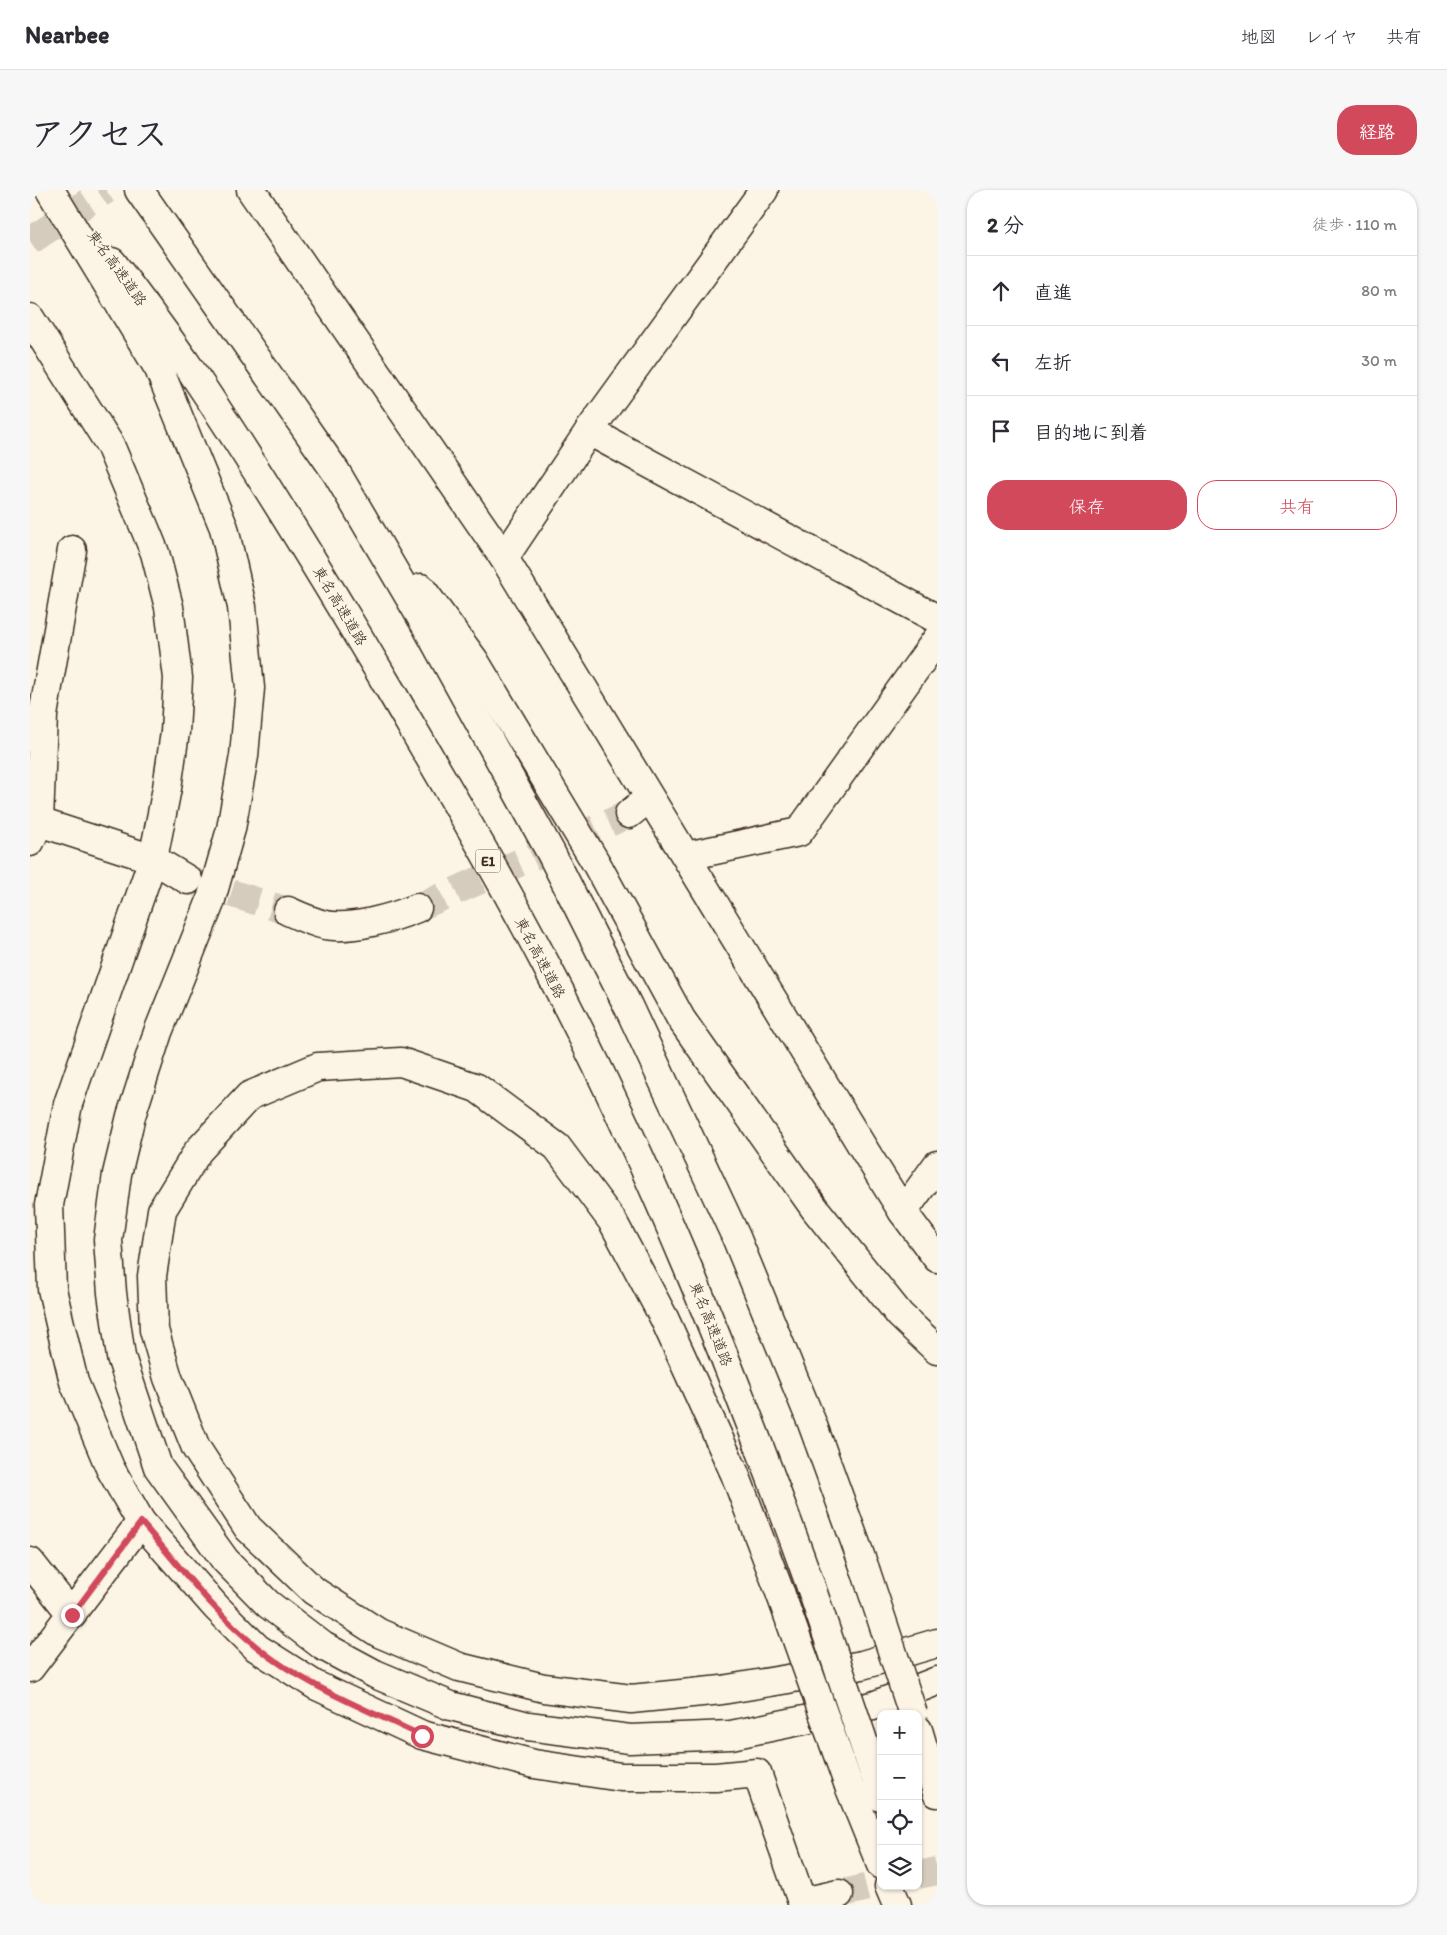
<!DOCTYPE html>
<html lang="ja">
<head>
<meta charset="utf-8">
<style>
  :root { --surface:#fff; --page:#f7f7f7; --text:#2b2b33; --muted:#7c7c81; --line:#e1e1e2; --accent:#d1495b }
  body { margin:0; font-family:Itim,"Klee One",sans-serif; background:var(--page); color:var(--text) }
  .controls { position:absolute; right:15px; bottom:15px; display:grid; overflow:hidden; border-radius:10px; box-shadow:0 1px 4px #0004 }
  .controls button { width:45px; height:45px; display:grid; place-items:center; padding:0; border:0; border-bottom:1px solid var(--line); background:var(--surface); color:var(--text); font:25px sans-serif }
  .stop { position:absolute; width:15px; height:15px; margin:-11px; border:4px solid #d1495b; border-radius:50%; background:#fff }
  .stop.end { background:#d1495b; border-color:#fff; box-shadow:0 1px 5px #0008 }
  .list { margin:0; padding:0; list-style:none }
  h2 { display:flex; justify-content:space-between; align-items:center; height:65px; margin:0; padding:0 20px; font-size:21px }
  h2 small { font-size:16px; font-weight:400; color:var(--muted) }
  .list li { display:grid; grid-template-columns:32px 1fr auto; gap:15px; align-items:center; box-sizing:border-box; height:70px; padding:0 20px; border-top:1px solid var(--line) }
  .list b { display:block; font-size:19px; white-space:nowrap }
  .list em { font-size:16px; font-style:normal; color:var(--muted) }
  .actions { display:flex; gap:10px; padding:15px 20px }
  .actions a { flex:1; padding:11px 0; border:1px solid var(--accent); border-radius:20px; text-align:center; font-size:18px; color:var(--accent) }
  .actions .main { background:var(--accent); color:#fff }
  .icon { flex:none; width:28px; height:28px; fill:none; stroke:currentColor; stroke-width:2; stroke-linecap:round; stroke-linejoin:round }
  .map { position:relative; flex:none; width:907px; height:1715px; overflow:hidden; border-radius:20px }
  header { display:flex; align-items:center; gap:30px; box-sizing:border-box; height:70px; padding:0 25px; background:var(--surface); border-bottom:1px solid var(--line) }
  header strong { font-size:24px }
  nav { display:flex; gap:28px; margin-inline-start:auto; font-size:18px }
  .intro { display:flex; align-items:center; justify-content:space-between; box-sizing:border-box; height:120px; padding:0 30px }
  h1 { margin:0; font-size:35px }
  .button { padding:12px 22px; border-radius:20px; background:var(--accent); color:#fff; font-size:18px; font-weight:700 }
  main { display:flex; gap:30px; padding:0 30px }
  aside { flex:1; background:var(--surface); border-radius:20px; box-shadow:0 1px 4px #0004 }
  .map>svg:first-child { display:block }
  .lines { fill:none; stroke-linecap:round; stroke-linejoin:round }
  .street-tunnel { stroke:#d5ccbd; stroke-width:28; stroke-dasharray:28 14; stroke-linecap:butt }
  .street-casing { stroke:#3b2a1e; stroke-width:31 }
  .highway-casing { stroke:#3b2a1e; stroke-width:31 }
  .street { stroke:#fcf5e5; stroke-width:28 }
  .highway { stroke:#fcf5e5; stroke-width:28 }
  .highway-bridge-casing { stroke:#3b2a1e; stroke-width:31; stroke-linecap:butt }
  .highway-bridge { stroke:#fcf5e5; stroke-width:28 }
  .route { stroke:#d1495b; stroke-width:6 }
  .labels { text-anchor:middle; dominant-baseline:central; stroke-width:4; stroke-linejoin:round; paint-order:stroke }
  .shield { fill:#fcf5e5; stroke:#75675a; stroke-width:1 }
  .shield-label { font-size:14px; font-weight:bold; fill:#3b2a1e }
  .street-label { font-size:15px; fill:#3b2a1e; stroke:#fcf5e5 }
</style>
</head>
<body>
<header>
<strong>Nearbee</strong>
<nav><a>地図</a><a>レイヤ</a><a>共有</a></nav>
</header>
<div class="intro"><h1>アクセス</h1><a class="button">経路</a></div>
<main>
<div class="map">
<svg width="907" height="1715" viewBox="0 0 907 1715">
  <rect width="100%" height="100%" fill="#fcf5e5"/>
  <filter id="ink" filterUnits="userSpaceOnUse"><feTurbulence type="fractalNoise" baseFrequency=".02" numOctaves="2"/><feDisplacementMap in="SourceGraphic" scale="10" xChannelSelector="R" yChannelSelector="G"/><feConvolveMatrix kernelMatrix="1 2 1 2 8 2 1 2 1" color-interpolation-filters="sRGB"/></filter>
  <g filter="url(#ink)">
    <g class="lines">
      <!-- street-tunnel -->
      <g class="street-tunnel">
        <path d="M0,51L76,0"/>
        <path d="M161,691L258,721"/>
        <path d="M387,718L599,624"/>
        <path d="M888,1685L907,1681"/>
        <path d="M809,1704L851,1694"/>
      </g>
      <!-- street casing -->
      <g class="street-casing">
        <g id="street">
          <path d="M221,0L474,368L835,961L873,1022L907,1068"/>
          <path d="M0,128L80,255L116,341L125,363L139,417L148,488L145,542L137,598L123,669L38,914L19,1015L22,1099L30,1134L44,1192L80,1278L111,1332L186,1417L227,1458L285,1495L392,1545L504,1574L591,1587H686L727,1583L773,1715"/>
          <path d="M559,241L907,429"/>
          <path d="M474,368L559,241L734,0"/>
          <path d="M599,624L619,608"/>
          <path d="M0,636L9,632L123,669L158,690"/>
          <path d="M0,652L9,632L13,525L42,360"/>
          <path d="M657,666L769,642L907,449"/>
          <path d="M258,721C269,726 282,732 295,735C321,740 363,728 387,718"/>
          <path d="M873,1022L907,975"/>
          <path d="M0,1372L42,1425"/>
          <path d="M0,1478L111,1332"/>
          <path d="M773,1712L809,1704"/>
        </g>
      </g>
      <!-- highway casing -->
      <g class="highway-casing">
        <g id="highway">
          <path d="M20,0L129,179L194,338L212,417L220,498L214,566L201,639L180,713L128,842L101,926L87,984L78,1050L82,1103L91,1167L128,1277L195,1370L238,1414L293,1456L345,1484L421,1516L498,1536L600,1549L701,1545L843,1516L907,1491"/>
          <path d="M109,0L306,282L398,439L521,663L598,816L706,1047L782,1233L835,1379"/>
          <path d="M82,72C108,107 134,141 158,176C230,282 297,393 362,503C414,592 467,681 515,773C620,973 705,1184 781,1397"/>
          <path d="M391,398L444,470L566,673L651,829L785,1019L870,1125L907,1160"/>
          <path d="M751,1405L705,1284L634,1128L583,1032L527,957L447,898L371,872L288,877L219,906L168,961L132,1020L122,1086L124,1140L138,1188L166,1258L218,1338L284,1401L349,1443L429,1477L514,1498L601,1509L692,1500L758,1489L832,1475L907,1453"/>
          <path d="M888,1540L907,1603"/>
          <path d="M846,1589L851,1607"/>
          <path d="M819,1596L851,1675"/>
          <path d="M859,1696L867,1715"/>
        </g>
      </g>
      <!-- street -->
      <use href="#street" class="street"/>
      <!-- highway -->
      <use href="#highway" class="highway"/>
      <!-- highway-bridge casing -->
      <g class="highway-bridge-casing">
        <g id="highway-bridge">
          <path d="M835,1379L883,1524"/>
          <path d="M781,1397L846,1589"/>
          <path d="M751,1405L819,1596"/>
        </g>
      </g>
      <!-- highway-bridge -->
      <use href="#highway-bridge" class="highway-bridge"/>
    </g>
  </g>
  <g class="lines" filter="url(#ink)">
    <!-- route -->
    <path class="route" d="M42,1425L111,1332C148,1374 183,1422 227,1457C275,1496 336,1519 392,1546"/>
  </g>
  <g class="labels">
    <!-- shield labels -->
    <rect class="shield" x="445.5" y="659.5" width="25" height="23" rx="4"/>
    <g class="shield-label">
      <text x="458" y="671">E1</text>
    </g>
    <!-- street labels -->
    <g class="street-label">
      <text transform="translate(87 78) rotate(54)">東名高速道路</text>
      <text transform="translate(310 416) rotate(59)">東名高速道路</text>
      <text transform="translate(510 768) rotate(62)">東名高速道路</text>
      <text transform="translate(681 1134) rotate(68)">東名高速道路</text>
    </g>
  </g>
</svg>
<div class="controls">
<button>+</button>
<button>−</button>
<button><svg class="icon" aria-label="locate" viewBox="0 0 24 24"><circle cx="12" cy="12" r="6"/><path d="M12 2v4M12 18v4M2 12h4M18 12h4"/></svg></button>
<button><svg class="icon" aria-label="layers" viewBox="0 0 24 24"><path d="M12 4l9 5-9 5-9-5zM3 14l9 5 9-5"/></svg></button>
</div>
<div class="stop" style="left:392px;top:1546px"></div>
<div class="stop end" style="left:42px;top:1425px"></div>
</div>
<aside>
<h2>2 分<small>徒歩 · 110 m</small></h2>
<ul class="list">
<li><svg class="icon" aria-label="ahead" viewBox="0 0 24 24"><path d="M12 20V5M6 11l6-6 6 6"/></svg><div><b>直進</b></div><em>80 m</em></li>
<li><svg class="icon" aria-label="left" viewBox="0 0 24 24"><path d="M17 20v-9H6M10 6l-5 5 5 5"/></svg><div><b>左折</b></div><em>30 m</em></li>
<li><svg class="icon" aria-label="arrive" viewBox="0 0 24 24"><path d="M6 21V4h12l-3 4 3 4H6"/></svg><div><b>目的地に到着</b></div></li>
</ul>
<div class="actions"><a class="main">保存</a><a>共有</a></div>
</aside>
</main>
</body>
</html>
